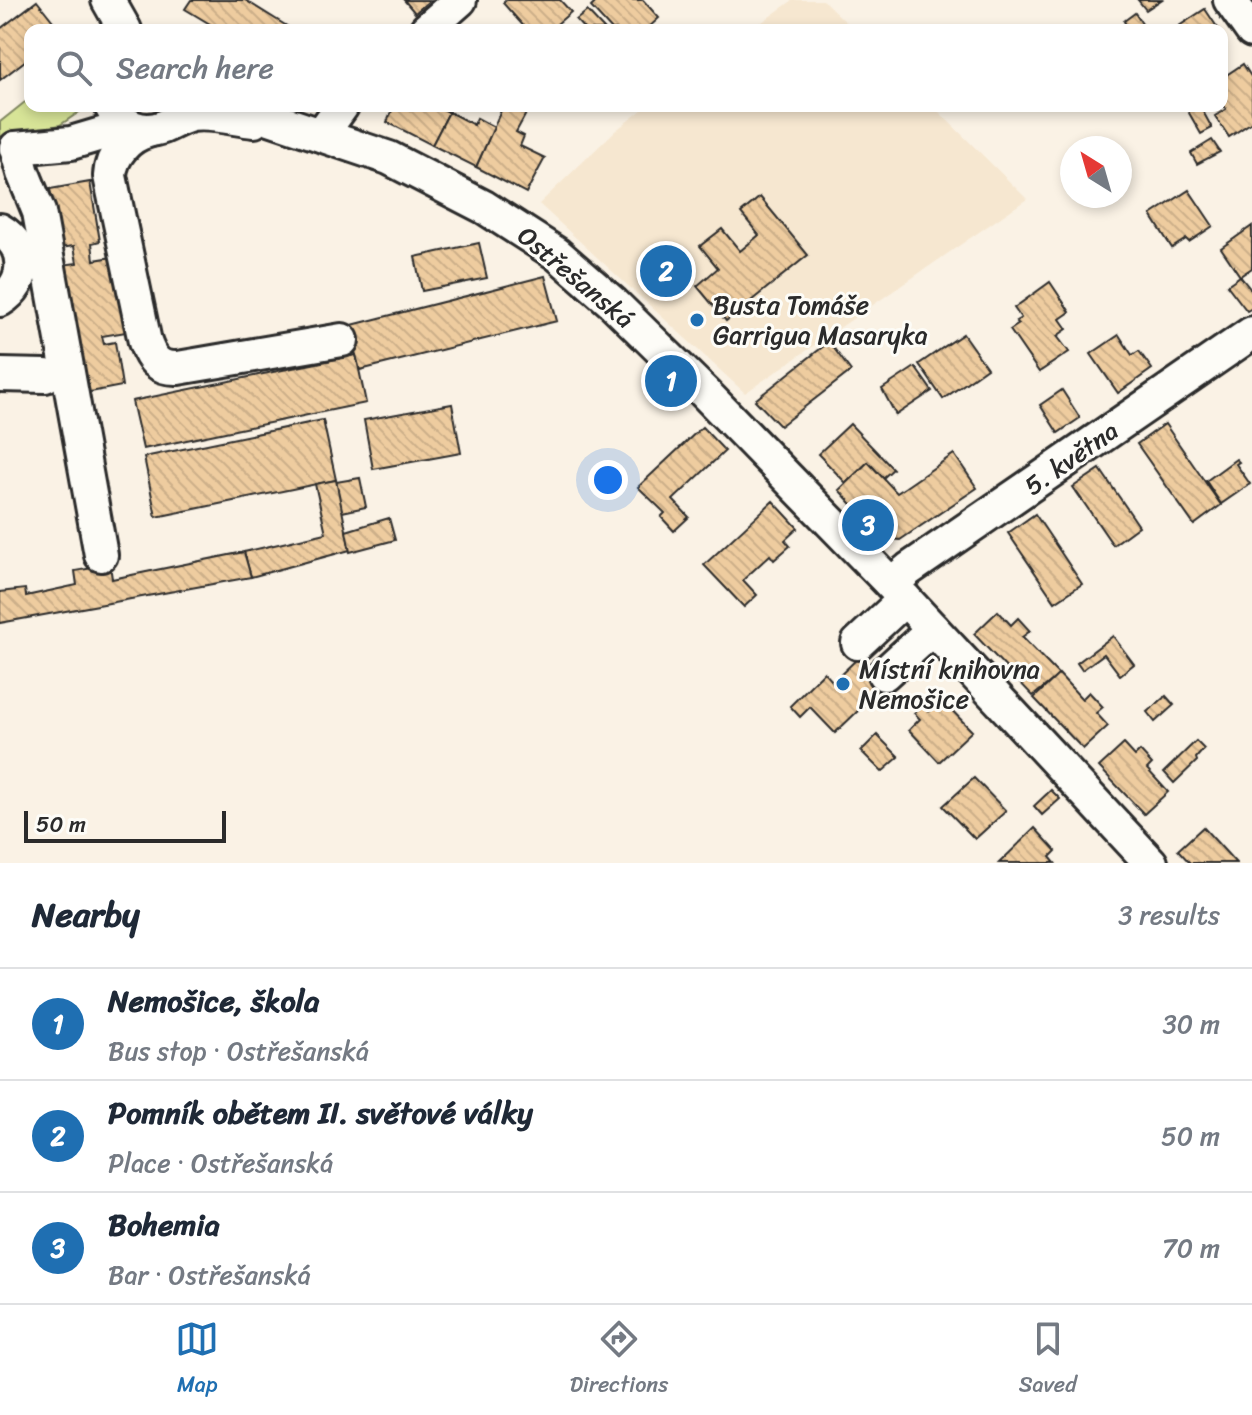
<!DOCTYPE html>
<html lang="en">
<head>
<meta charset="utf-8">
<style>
  :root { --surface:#fff; --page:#f2f2f3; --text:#1f2937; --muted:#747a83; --line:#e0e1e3; --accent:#1f6fb2 }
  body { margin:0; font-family:Sriracha,sans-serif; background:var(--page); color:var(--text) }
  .compass { position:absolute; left:1060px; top:136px; width:72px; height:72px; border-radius:50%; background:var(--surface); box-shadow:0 4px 12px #0003; rotate:323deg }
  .scale { position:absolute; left:24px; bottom:20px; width:202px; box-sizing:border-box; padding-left:8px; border:4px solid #2b2b2b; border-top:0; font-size:22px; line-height:28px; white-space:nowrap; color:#2b2b2b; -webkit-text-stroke:6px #fdfcf7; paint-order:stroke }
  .you { position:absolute; left:608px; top:480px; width:28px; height:28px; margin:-20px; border:6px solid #fff; border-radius:50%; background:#1a73e8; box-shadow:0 0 0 12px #1a73e833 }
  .badge { display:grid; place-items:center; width:52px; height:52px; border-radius:50%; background:var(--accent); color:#fff; font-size:26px; font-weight:700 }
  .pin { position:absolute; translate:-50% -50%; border:4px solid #fff; box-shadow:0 2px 8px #0006 }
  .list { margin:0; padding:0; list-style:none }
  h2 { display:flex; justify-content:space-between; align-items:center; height:104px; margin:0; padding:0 32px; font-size:34px }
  h2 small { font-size:26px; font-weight:400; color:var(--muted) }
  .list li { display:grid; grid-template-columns:52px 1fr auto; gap:24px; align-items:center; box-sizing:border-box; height:112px; padding:0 32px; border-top:2px solid var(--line) }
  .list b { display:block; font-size:30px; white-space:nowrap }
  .list p { margin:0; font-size:26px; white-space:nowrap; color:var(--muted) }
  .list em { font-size:26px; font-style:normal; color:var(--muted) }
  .icon { flex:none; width:44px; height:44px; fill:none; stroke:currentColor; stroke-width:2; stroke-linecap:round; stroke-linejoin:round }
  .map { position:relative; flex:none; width:1252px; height:863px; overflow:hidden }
  .search { position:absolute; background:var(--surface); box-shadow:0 4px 12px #0003; left:24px; right:24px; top:24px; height:88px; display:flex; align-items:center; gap:20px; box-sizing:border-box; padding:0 28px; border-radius:16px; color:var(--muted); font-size:30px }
  .sheet { height:440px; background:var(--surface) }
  nav { display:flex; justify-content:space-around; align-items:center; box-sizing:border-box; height:112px; border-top:2px solid var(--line); background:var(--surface); font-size:22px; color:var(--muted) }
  nav a { display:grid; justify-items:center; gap:4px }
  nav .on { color:var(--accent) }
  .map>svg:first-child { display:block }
  .built { fill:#f6e7d0 }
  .grass { fill:#d7e497; stroke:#818861; stroke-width:2 }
  .building { fill:url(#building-back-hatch); stroke:#2b2b2b; stroke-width:2 }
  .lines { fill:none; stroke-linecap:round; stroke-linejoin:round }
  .minor-casing { stroke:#2b2b2b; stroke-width:38 }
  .minor { stroke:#fdfcf7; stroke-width:32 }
  .poi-dot { fill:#1f6fb2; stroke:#fdfcf7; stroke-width:3 }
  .labels { text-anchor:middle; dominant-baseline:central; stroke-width:6; stroke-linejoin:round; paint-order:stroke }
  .street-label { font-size:26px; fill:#2b2b2b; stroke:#fdfcf7 }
  .poi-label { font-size:26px; fill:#2b2b2b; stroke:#fdfcf7; text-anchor:start }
</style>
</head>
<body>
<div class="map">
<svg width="1252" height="863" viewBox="0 0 1252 863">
  <defs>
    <pattern id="building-back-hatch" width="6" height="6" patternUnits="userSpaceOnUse" patternTransform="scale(2)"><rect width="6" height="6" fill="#eecc9f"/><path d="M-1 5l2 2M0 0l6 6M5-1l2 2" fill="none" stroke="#ccaf89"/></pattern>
  </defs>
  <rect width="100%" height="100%" fill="#faf2e5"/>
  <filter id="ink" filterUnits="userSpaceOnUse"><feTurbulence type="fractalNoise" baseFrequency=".0125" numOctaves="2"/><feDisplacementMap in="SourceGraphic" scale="16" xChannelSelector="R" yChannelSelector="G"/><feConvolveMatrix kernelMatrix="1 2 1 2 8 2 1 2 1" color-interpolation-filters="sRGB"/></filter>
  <g filter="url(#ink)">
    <!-- built -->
    <g class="built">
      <path d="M793,0H823L854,30H751Z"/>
      <path d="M647,106H933L1027,199L745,393L539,204L615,131Z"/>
    </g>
    <!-- grass -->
    <path class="grass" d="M30,98V106H88L60,125L0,138V122Z"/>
    <!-- building -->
    <g class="building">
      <path d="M191,0H245L290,28L220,30L185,9Z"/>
      <path d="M404,0H430L415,13Z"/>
      <path d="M506,0H560L571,12L550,30H527L503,3Z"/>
      <path d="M598,0H643L659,18L646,30H612L591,7Z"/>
      <path d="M1138,0H1161L1146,10Z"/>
      <path d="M37,1L60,30H30V57L0,80V29Z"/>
      <path d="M1205,9L1219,30H1173Z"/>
      <path d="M587,11L605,30H585L576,20Z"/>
      <path d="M1135,13L1146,30H1128L1124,21Z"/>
      <path d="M1243,64L1252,78V122L1229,137L1215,116L1226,109L1222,102V78Z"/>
      <path d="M394,106H436L449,112L432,145L387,122Z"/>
      <path d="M503,106H514L527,112L516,132L524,136L520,146L545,158L526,193L476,167Z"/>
      <path d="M1185,106H1200L1212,128L1201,134Z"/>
      <path d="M449,112L474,125L477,118L494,127L476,167L432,145Z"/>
      <path d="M1212,140L1220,152L1197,164L1191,153Z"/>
      <path d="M90,182L100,241L92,243L94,260L113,257L126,332L102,336L104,344L115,342L122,386L85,393L62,265L77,263L74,246L60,248L50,189Z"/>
      <path d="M1189,190L1213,226L1189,242L1186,239L1172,248L1151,215Z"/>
      <path d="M760,197L808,255L726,321L697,286L718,268L700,246L722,229L740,251L759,235L741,213Z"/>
      <path d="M1252,226V268L1240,276L1221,248Z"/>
      <path d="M479,243L487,278L422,291L415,257Z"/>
      <path d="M545,276L557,321L360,370L348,326Z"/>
      <path d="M1240,276L1252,291V308L1247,311L1227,285Z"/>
      <path d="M1050,282L1070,312L1060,319L1067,329L1057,336L1069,352L1039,372L1010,330L1019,324L1016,321L1021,318L1014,308Z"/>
      <path d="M963,334L987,368L943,399L919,364Z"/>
      <path d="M1119,335L1132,355L1139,351L1152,369L1118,393L1091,354Z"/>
      <path d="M829,342L851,371L780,426L755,400Z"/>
      <path d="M356,355L366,403L143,449L132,401Z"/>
      <path d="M915,367L932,391L896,415L882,389Z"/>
      <path d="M1062,390L1080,418L1058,433L1040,405Z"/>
      <path d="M452,404L461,453L373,469L364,420Z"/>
      <path d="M323,420L336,480L156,517L144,457Z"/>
      <path d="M850,424L893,469L883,478L868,462L846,483L818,454Z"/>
      <path d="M1165,424L1221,505L1194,525L1137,444Z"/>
      <path d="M702,427L725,451L673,500L689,517L674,531L661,517L665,513L638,487Z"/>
      <path d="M954,454L977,488L900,540L883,538L839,490L868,462L897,493Z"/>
      <path d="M1236,459L1239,462L1236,464L1250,484L1221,504L1206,481Z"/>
      <path d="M1100,469L1139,526L1113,545L1073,487Z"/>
      <path d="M360,478L366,507L342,512L336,482Z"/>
      <path d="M336,480L350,550L251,577L244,552L326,533L315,484Z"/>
      <path d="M773,501L798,528L785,540L790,546L774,560L770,555L743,580L757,595L744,607L704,565Z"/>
      <path d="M1035,514L1082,584L1055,602L1008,533Z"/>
      <path d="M389,518L395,540L350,552L346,531Z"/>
      <path d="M244,552L251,577L0,623V592L25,589L26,596L77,585L75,571L110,565L112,579Z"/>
      <path d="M998,611L1011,625L1018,618L1030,631L1022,637L1059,675L1033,696L974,634Z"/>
      <path d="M1113,636L1134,664L1120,675L1104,654L1082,670L1077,663Z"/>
      <path d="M861,655L887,683L835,733L810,707L800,717L790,706L824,672L833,682Z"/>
      <path d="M1059,674L1082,699L1089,692L1103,707L1096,713L1108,726L1083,749L1034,698Z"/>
      <path d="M1166,696L1174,705L1155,722L1147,712Z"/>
      <path d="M941,699L972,731L939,762L909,730L920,719L914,713L923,705L929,711Z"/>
      <path d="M877,735L899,757L882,772L861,751Z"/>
      <path d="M1196,741L1204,749L1196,758L1197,761L1174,783L1164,772Z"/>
      <path d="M1124,744L1135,756L1140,751L1152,764L1147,769L1168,792L1144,814L1099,767Z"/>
      <path d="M974,778L1006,811L975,839L943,806Z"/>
      <path d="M1051,790L1060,799L1042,815L1034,806Z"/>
      <path d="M1203,827L1236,863H1190L1178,850Z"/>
      <path d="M1035,828L1056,851L1050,857L1055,863H999Z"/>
    </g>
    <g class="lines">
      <!-- minor casing -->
      <g class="minor-casing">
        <g id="minor">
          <path d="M108,0L125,30"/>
          <path d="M1230,0L1252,31"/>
          <path d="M426,30L460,0"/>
          <path d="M111,106C121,126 142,135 163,127C173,123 181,117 192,115C211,112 235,119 254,121"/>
          <path d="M234,106L389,158L484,207L557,254L613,303L704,392L891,584L1151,863"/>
          <path d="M148,131C128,136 111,155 110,176L145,342C151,359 158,369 178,368L342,340"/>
          <path d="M321,135L342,106"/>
          <path d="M16,148L23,173L39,212L101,555"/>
          <path d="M16,148L71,143L118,129L142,130"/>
          <path d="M0,230C29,247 28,283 0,300"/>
          <path d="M0,375L45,376"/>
          <path d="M891,584L909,569L1252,333"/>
          <path d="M858,643L905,599"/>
          <path d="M884,674L933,629"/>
        </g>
      </g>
      <!-- minor -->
      <use href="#minor" class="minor"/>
    </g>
  </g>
  <!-- markers -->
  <g class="poi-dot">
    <circle cx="697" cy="320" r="8"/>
    <circle cx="843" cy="684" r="8"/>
  </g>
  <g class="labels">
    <!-- street labels -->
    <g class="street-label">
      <text transform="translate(576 277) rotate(40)">Ostřešanská</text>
      <text transform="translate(1071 458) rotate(-35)">5. května</text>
    </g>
    <!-- poi labels -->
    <g class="poi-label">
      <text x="713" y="305">Busta Tomáše<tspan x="713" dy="30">Garrigua Masaryka</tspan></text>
      <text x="859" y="669">Místní knihovna<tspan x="859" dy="30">Nemošice</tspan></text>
    </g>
  </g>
</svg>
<svg class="compass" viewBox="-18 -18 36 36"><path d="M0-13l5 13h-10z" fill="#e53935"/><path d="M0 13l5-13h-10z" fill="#747a83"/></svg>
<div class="scale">50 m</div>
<div class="you"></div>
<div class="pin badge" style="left:671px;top:381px">1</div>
<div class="pin badge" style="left:666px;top:271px">2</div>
<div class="pin badge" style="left:868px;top:525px">3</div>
<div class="search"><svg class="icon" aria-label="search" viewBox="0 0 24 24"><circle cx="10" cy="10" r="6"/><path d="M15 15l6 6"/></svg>Search here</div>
</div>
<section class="sheet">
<h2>Nearby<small>3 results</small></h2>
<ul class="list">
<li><span class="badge">1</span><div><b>Nemošice, škola</b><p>Bus stop · Ostřešanská</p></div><em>30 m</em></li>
<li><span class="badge">2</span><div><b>Pomník obětem II. světové války</b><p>Place · Ostřešanská</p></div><em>50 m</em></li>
<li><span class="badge">3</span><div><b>Bohemia</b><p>Bar · Ostřešanská</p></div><em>70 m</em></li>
</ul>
</section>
<nav>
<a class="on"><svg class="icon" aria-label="map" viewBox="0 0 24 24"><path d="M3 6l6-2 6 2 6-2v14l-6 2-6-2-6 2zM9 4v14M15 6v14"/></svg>Map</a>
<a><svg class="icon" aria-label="directions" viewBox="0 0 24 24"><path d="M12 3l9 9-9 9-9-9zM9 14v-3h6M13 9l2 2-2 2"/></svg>Directions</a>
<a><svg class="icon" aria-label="saved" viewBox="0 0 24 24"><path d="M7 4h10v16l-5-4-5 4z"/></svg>Saved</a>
</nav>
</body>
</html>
